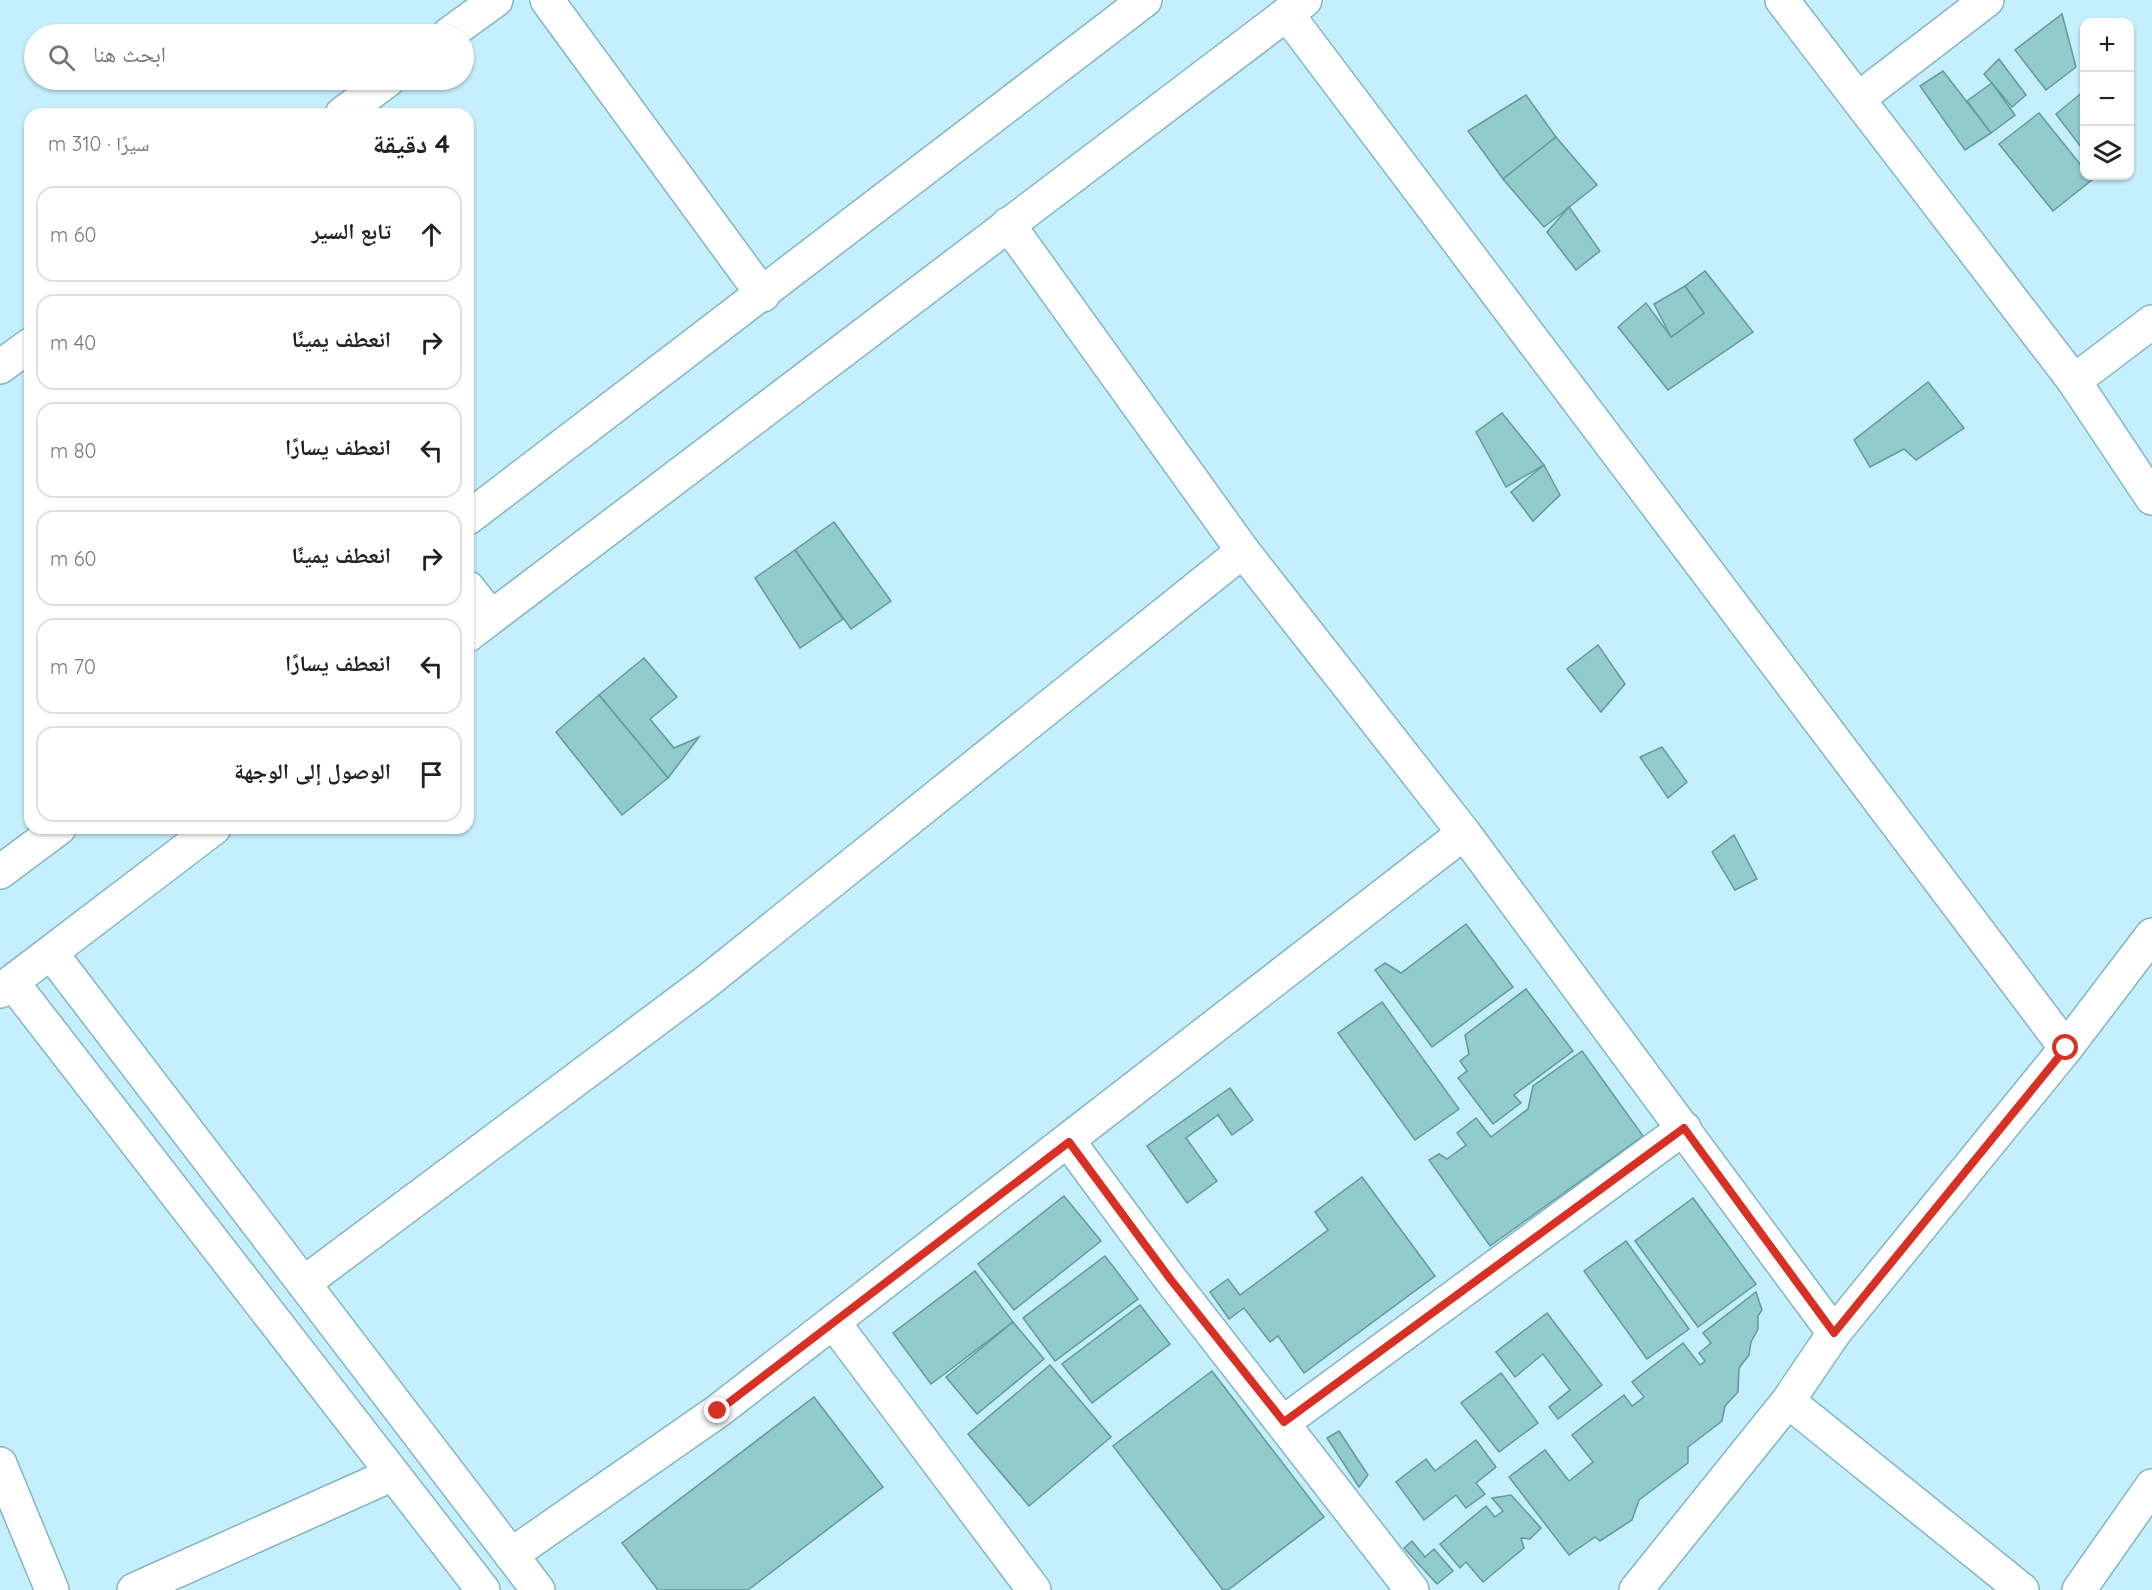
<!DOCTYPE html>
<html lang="ar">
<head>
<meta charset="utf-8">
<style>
  :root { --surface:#fff; --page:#f2f2f2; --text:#222; --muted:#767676; --line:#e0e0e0 }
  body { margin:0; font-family:Quicksand,"Noto Naskh Arabic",sans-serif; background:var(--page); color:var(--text); direction:rtl }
  .controls { position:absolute; right:18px; top:18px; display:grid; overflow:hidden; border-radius:12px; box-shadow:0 2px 4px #0004 }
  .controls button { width:54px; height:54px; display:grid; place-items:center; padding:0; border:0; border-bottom:2px solid var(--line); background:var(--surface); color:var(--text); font:30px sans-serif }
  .stop { position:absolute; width:18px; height:18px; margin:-14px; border:4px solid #d93025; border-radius:50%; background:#fff }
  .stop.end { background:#d93025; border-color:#fff; box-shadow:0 2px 6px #0008 }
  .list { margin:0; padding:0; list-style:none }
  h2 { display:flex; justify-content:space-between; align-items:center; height:78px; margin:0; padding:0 24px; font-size:26px }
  h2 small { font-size:20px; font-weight:400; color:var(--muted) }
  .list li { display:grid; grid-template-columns:39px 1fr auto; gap:18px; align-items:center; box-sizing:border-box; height:96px; margin:0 12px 12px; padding:0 12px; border:2px solid var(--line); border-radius:18px }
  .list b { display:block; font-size:22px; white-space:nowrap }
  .list em { font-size:20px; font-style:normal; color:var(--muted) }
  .icon { flex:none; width:33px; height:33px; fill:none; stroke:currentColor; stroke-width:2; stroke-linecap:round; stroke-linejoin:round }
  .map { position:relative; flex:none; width:2152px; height:1590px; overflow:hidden; direction:ltr }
  .search { position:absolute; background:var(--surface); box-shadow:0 2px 4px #0004; left:24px; top:24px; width:450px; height:66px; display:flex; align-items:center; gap:15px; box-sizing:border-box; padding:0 21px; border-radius:33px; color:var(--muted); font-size:22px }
  .panel { position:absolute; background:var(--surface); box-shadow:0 2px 4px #0004; left:24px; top:108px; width:450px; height:726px; border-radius:18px; direction:rtl }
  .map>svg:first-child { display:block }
  .building { fill:#92cbcb; stroke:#639a9b; stroke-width:1.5 }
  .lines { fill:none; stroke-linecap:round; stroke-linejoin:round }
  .minor-casing { stroke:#82b5c4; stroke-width:36 }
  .secondary-casing { stroke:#82b5c4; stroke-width:36 }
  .minor { stroke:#fff; stroke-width:33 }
  .secondary { stroke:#fff; stroke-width:33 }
  .route { stroke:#d93025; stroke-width:8 }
</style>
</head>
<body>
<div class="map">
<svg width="2152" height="1590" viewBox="0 0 2152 1590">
  <rect width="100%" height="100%" fill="#c5effc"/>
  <!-- building -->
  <g class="building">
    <path d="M2062,14L2076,67L2046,90L2015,50Z"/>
    <path d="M1999,59L2026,95L2012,107L1984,74Z"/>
    <path d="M1943,71L1991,133L1965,150L1920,86Z"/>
    <path d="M1992,83L2015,115L1991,133L1967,101Z"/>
    <path d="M2084,91V151L2056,114Z"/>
    <path d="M1526,95L1556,137L1503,179L1468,131Z"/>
    <path d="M2039,113L2084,169V176H2089L2093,179L2053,211L1999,144Z"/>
    <path d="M1556,137L1597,185L1544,227L1503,179Z"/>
    <path d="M1569,207L1600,251L1576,270L1547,232Z"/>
    <path d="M1705,271L1753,332L1668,390L1618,327L1646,303L1671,337L1704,313L1685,286Z"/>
    <path d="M1685,286L1704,313L1671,337L1654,304Z"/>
    <path d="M1928,382L1964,428L1916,460L1904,449L1870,467L1854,440Z"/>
    <path d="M1502,413L1544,465L1506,487L1476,432Z"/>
    <path d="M1544,465L1560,495L1533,521L1511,492Z"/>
    <path d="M834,522L891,601L851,629L795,550Z"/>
    <path d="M795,550L843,619L800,648L755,578Z"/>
    <path d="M1598,645L1625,684L1601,712L1567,669Z"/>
    <path d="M644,658L677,697L650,719L674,748L699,737L668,778L599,695Z"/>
    <path d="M599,695L668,778L622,815L556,732Z"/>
    <path d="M1662,747L1687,782L1668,798L1640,757Z"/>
    <path d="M1734,835L1757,879L1735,890L1712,852Z"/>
    <path d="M1466,924L1513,987L1432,1047L1375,970L1385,963L1401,973Z"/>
    <path d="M1526,989L1573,1051L1514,1095L1521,1103L1493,1124L1458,1078L1467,1071L1460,1061L1469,1054L1465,1035Z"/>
    <path d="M1382,1002L1459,1109L1415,1140L1338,1033Z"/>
    <path d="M1582,1051L1643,1136L1490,1246L1429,1160L1439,1154L1447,1159L1466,1145L1457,1133L1476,1118L1491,1137L1528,1109L1533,1086Z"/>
    <path d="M1230,1088L1253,1120L1232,1135L1218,1115L1186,1138L1217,1181L1187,1203L1147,1146Z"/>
    <path d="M1362,1177L1435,1276L1304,1373L1278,1336L1270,1342L1244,1308L1229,1319L1210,1292L1228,1279L1240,1295L1328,1230L1315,1212Z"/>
    <path d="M1064,1196L1101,1241L1014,1310L978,1264Z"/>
    <path d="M1693,1198L1756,1284L1698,1327L1635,1241Z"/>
    <path d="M1626,1241L1689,1329L1647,1359L1584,1271Z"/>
    <path d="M1105,1256L1138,1299L1055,1361L1023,1318Z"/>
    <path d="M975,1271L1013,1322L931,1384L893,1333Z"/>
    <path d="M1756,1292L1762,1310L1758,1316V1329L1751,1342L1749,1355L1739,1368L1738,1392L1725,1406L1722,1421L1688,1447V1463L1639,1500L1632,1520L1600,1541L1595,1537L1569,1555L1509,1477L1545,1450L1569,1481L1593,1462L1572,1435L1624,1395L1632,1406L1644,1397L1632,1382L1683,1343L1700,1365L1705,1361L1699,1353L1711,1343L1703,1333Z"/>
    <path d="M1140,1305L1170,1344L1092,1403L1062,1364Z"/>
    <path d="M1547,1313L1602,1385L1558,1419L1549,1407L1570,1390L1543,1354L1515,1377L1496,1352Z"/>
    <path d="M1013,1322L1044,1359L977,1414L946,1377Z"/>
    <path d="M1050,1365L1111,1437L1029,1506L968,1434Z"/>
    <path d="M1212,1371L1324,1517L1228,1590H1223L1113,1446Z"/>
    <path d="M1501,1373L1538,1423L1499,1452L1461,1403Z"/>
    <path d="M814,1397L883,1487L748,1590H658L622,1543Z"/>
    <path d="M1339,1431L1368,1475L1359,1487L1327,1438Z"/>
    <path d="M1476,1440L1496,1467L1476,1483L1485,1494L1466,1508L1456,1495L1424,1520L1396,1482L1426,1459L1435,1471Z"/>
    <path d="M1511,1495L1541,1528L1530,1539L1521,1538L1524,1548L1483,1582L1466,1562L1460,1568L1440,1544L1486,1506L1495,1517L1503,1511L1492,1498Z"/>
    <path d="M1412,1541L1425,1557L1434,1549L1453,1571L1437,1584L1404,1548Z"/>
  </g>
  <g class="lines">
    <!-- minor casing -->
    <g class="minor-casing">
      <g id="minor">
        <path d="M547,0L763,295"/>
        <path d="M1782,0L2074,381L2152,498"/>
        <path d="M1287,14L2066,1048"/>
        <path d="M449,34L496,0"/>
        <path d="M1858,99L1987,0"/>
        <path d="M342,114L388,80"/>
        <path d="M1008,224L1243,551L1464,833L1834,1333"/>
        <path d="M0,367L30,345"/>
        <path d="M2074,381L2152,322"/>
        <path d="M51,953L538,1590"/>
        <path d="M12,982L483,1590"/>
        <path d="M1069,1142L1171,1280L1412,1590"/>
        <path d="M304,1283L705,983L1243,551"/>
        <path d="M834,1323L1034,1590"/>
        <path d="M1788,1401L2022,1590"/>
        <path d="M1284,1422L1684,1128"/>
        <path d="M0,1464L52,1590"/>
        <path d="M511,1555L718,1411L1464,833"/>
        <path d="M134,1590L393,1474"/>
        <path d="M1636,1590L1788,1401L1834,1333L2066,1048L2152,935"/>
        <path d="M2079,1590L2152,1486"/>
      </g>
    </g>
    <!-- secondary casing -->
    <g class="secondary-casing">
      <g id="secondary">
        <path d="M468,518L1145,0"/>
        <path d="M468,588L491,617"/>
        <path d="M468,635L1305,0"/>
        <path d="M0,872L59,828"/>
        <path d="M0,991L214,828"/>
      </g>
    </g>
    <!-- minor -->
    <use href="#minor" class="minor"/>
    <!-- secondary -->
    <use href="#secondary" class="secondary"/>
  </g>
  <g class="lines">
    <!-- route -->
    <path class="route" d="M718,1411L1069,1142L1171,1280L1284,1422L1684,1128L1834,1333L2066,1048"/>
  </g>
</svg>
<div class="controls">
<button>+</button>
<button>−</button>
<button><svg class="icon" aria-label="layers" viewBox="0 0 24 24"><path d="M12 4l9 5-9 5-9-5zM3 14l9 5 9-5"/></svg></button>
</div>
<div class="stop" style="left:2066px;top:1048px"></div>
<div class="stop end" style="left:718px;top:1411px"></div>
<div class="search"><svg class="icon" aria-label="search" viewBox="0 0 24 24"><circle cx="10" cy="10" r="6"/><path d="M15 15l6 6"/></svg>ابحث هنا</div>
<section class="panel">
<h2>4 دقيقة<small>سيرًا · 310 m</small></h2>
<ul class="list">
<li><svg class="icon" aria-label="ahead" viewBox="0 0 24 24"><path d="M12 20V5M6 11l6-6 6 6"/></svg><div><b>تابع السير</b></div><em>60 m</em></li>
<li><svg class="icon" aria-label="right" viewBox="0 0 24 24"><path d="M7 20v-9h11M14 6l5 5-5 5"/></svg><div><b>انعطف يمينًا</b></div><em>40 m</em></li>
<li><svg class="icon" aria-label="left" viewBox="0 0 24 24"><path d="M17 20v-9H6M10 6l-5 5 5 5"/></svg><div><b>انعطف يسارًا</b></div><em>80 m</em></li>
<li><svg class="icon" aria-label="right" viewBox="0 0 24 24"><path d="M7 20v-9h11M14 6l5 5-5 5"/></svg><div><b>انعطف يمينًا</b></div><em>60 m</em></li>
<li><svg class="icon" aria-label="left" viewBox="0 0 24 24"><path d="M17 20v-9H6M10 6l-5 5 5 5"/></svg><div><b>انعطف يسارًا</b></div><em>70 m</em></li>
<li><svg class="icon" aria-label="arrive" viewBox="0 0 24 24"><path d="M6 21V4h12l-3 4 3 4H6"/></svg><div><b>الوصول إلى الوجهة</b></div></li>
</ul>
</section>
</div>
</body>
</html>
